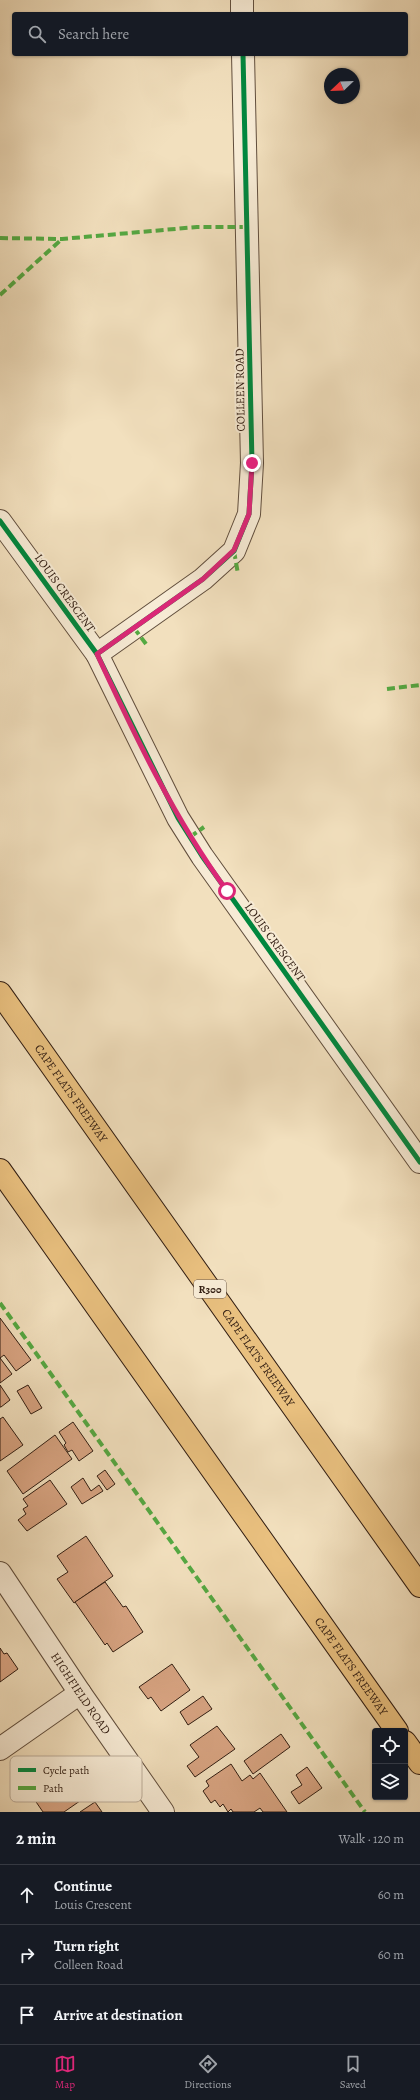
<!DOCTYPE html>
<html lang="en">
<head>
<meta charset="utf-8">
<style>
  :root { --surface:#171b24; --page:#20242c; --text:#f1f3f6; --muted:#9ea1a6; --line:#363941; --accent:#db2777 }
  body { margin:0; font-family:Alegreya,serif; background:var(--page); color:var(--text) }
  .controls { position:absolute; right:12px; bottom:12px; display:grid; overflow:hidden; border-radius:4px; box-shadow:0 1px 3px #0004 }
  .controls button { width:36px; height:36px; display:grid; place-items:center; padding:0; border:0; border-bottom:1px solid var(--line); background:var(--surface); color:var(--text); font:20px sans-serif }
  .compass { position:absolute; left:324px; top:68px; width:36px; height:36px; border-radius:50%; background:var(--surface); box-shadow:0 1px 3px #0004; rotate:247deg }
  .stop { position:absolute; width:12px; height:12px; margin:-9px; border:3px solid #db2777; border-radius:50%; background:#fff }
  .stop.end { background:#db2777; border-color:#fff; box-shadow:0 1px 4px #0008 }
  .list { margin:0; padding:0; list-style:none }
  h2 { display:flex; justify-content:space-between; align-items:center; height:52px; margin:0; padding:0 16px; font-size:17px }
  h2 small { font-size:13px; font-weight:400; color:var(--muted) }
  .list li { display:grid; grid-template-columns:26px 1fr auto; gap:12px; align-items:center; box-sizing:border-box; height:60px; padding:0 16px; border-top:1px solid var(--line) }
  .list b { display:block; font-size:15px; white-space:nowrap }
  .list p { margin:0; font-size:13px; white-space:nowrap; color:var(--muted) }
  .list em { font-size:13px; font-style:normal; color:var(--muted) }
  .icon { flex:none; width:22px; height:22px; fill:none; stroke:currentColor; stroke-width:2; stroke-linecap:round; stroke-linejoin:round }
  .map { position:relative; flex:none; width:420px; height:1812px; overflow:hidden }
  .search { position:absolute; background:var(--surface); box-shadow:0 1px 3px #0004; left:12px; right:12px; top:12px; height:44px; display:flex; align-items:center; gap:10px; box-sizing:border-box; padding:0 14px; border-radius:4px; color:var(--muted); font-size:15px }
  .sheet { height:232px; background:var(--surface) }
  nav { display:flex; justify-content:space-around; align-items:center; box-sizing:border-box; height:56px; border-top:1px solid var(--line); background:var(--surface); font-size:11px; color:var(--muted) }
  nav a { display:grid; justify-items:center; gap:2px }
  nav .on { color:var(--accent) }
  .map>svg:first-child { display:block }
  .building { fill:#d8a482; stroke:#311d12 }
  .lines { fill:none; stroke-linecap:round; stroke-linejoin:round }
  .street-casing { stroke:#614e3d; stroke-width:24 }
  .highway-casing { stroke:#311d12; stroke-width:24 }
  .street { stroke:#f7ebd5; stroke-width:22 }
  .highway { stroke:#e9c07f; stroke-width:22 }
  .quiet { stroke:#54a942; stroke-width:4; stroke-dasharray:8 4; stroke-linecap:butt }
  .cycleway-casing { stroke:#f7ebd5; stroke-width:8 }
  .cycleway { stroke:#00873e; stroke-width:5 }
  .route { stroke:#db2777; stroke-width:5 }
  .labels { text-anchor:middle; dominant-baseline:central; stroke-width:4; stroke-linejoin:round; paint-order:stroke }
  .shield { fill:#f7ebd5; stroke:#6c5b4c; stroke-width:1 }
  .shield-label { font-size:11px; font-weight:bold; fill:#311d12 }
  .street-label { font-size:12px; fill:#311d12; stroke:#f7ebd5 }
  .key { fill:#f7ebd5; stroke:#bcad9a; stroke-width:1 }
  .key-label { font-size:11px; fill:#311d12 }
</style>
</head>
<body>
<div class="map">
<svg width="420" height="1812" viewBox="0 0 420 1812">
  <rect width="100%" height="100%" fill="#f2e0be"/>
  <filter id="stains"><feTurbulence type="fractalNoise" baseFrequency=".005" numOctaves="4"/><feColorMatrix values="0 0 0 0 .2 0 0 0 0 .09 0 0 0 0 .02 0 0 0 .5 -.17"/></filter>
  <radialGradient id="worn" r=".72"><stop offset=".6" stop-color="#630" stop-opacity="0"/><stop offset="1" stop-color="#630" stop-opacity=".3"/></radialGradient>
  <!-- building -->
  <g class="building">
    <path d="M0,1318L31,1360L16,1371L4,1355L0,1358L12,1374L0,1383Z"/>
    <path d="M0,1385L10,1400L1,1407H0Z"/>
    <path d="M28,1385L42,1408L31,1414L17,1391Z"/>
    <path d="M3,1417L23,1445L0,1461V1419Z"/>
    <path d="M73,1422L93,1451L79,1461L72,1450L68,1452L64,1445L66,1443L59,1432Z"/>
    <path d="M55,1435L72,1459L23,1494L7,1471Z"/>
    <path d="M105,1470L115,1484L107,1490L97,1476Z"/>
    <path d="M83,1478L91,1491L99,1485L103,1491L82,1504L71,1487Z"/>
    <path d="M50,1480L67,1504L27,1531L18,1520L26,1514L23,1509L28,1506L23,1499Z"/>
    <path d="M86,1536L113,1576L74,1603L57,1579L68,1572L57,1556Z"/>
    <path d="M105,1582L123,1607L126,1606L143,1632L113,1652L107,1643L105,1645L75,1602Z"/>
    <path d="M0,1648L4,1654L7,1653L18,1669L0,1682Z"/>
    <path d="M172,1664L190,1690L161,1711L151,1697L148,1699L139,1687Z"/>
    <path d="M203,1696L212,1709L188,1725L180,1712Z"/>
    <path d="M217,1726L235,1749L195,1777L187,1766L199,1757L190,1745Z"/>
    <path d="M281,1734L290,1747L253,1774L244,1761Z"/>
    <path d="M231,1764L242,1781L250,1775L253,1779L260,1773L287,1812H263L260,1808L254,1812H233L231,1809L228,1812L223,1804L220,1807L215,1800L211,1803L203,1791L209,1786L206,1781Z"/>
    <path d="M307,1767L322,1788L299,1804L291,1792L302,1785L296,1775Z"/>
    <path d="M59,1777L67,1788L80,1780L90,1794L64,1812H43L32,1796Z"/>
    <path d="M95,1802L102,1812H80Z"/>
  </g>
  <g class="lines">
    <!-- street casing -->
    <g class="street-casing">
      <g id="street">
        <path d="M242,0V14"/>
        <path d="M0,521L97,654L178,818L202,856L420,1162"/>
        <path d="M97,654L203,579L234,551L249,514L252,463L243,54"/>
        <path id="s1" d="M0,1573L80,1693L163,1812"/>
        <path d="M0,1749L80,1693"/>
      </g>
    </g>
    <!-- highway casing -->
    <g class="highway-casing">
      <g id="highway">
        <path id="s2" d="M0,993L420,1586"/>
        <path id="s3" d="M0,1170L397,1731"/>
        <path d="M405,1742L420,1763"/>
      </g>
    </g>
    <!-- street -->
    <use href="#street" class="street"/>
    <!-- highway -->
    <use href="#highway" class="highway"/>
    <!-- quiet -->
    <g class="quiet">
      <path d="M0,238L62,239L197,227H246"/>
      <path d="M0,295L62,239"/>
      <path d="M234,551L238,574"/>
      <path d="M134,628L146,644"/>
      <path d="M387,689L420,685"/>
      <path d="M190,837L204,827"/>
      <path d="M0,1303L365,1812"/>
    </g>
    <!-- cycleway casing -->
    <g class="cycleway-casing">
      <g id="cycleway">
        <path d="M0,521L97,654L178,818L202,856L420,1162"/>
        <path d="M97,654L203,579L234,551L249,514L252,463L243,54"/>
      </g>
    </g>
    <!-- cycleway -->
    <use href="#cycleway" class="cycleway"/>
  </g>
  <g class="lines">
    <!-- route -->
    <path class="route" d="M227,891C174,818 135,736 97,654L203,579L234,550L249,514L252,463"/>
  </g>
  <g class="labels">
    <!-- shield labels -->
    <rect class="shield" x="194" y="1280" width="32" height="18" rx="3"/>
    <g class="shield-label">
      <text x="210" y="1289">R300</text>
    </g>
    <!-- street labels -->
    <g class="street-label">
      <text transform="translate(240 390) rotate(-91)">COLLEEN ROAD</text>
      <text transform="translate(65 593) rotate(54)">LOUIS CRESCENT</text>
      <text transform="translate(275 942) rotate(54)">LOUIS CRESCENT</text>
      <text stroke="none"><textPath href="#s2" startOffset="123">CAPE FLATS FREEWAY</textPath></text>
      <text stroke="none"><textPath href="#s2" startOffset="447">CAPE FLATS FREEWAY</textPath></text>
      <text stroke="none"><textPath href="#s3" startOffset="608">CAPE FLATS FREEWAY</textPath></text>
      <text stroke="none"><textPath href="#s1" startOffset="145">HIGHFIELD ROAD</textPath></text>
    </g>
  </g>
  <!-- legend -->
  <rect x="10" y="1756" width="132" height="46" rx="6" class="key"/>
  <rect x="18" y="1768" width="18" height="4" fill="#00873e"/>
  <rect x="18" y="1786" width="18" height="4" fill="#54a942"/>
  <g class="key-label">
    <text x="43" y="1774">Cycle path</text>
    <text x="43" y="1792">Path</text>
  </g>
  <rect width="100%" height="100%" filter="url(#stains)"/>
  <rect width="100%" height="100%" fill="url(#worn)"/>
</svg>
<div class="controls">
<button><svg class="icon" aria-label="locate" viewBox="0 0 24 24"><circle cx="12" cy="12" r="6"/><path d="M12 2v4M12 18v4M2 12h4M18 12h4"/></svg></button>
<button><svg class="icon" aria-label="layers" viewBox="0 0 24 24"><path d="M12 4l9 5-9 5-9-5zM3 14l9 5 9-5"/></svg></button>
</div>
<svg class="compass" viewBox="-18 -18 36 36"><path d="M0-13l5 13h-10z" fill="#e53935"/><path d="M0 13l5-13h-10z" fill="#9ea1a6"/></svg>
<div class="stop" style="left:227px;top:891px"></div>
<div class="stop end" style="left:252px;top:463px"></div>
<div class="search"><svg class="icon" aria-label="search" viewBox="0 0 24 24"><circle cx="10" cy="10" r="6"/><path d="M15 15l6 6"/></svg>Search here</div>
</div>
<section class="sheet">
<h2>2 min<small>Walk · 120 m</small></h2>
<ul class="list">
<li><svg class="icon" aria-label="ahead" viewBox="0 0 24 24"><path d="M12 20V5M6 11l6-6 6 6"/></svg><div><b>Continue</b><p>Louis Crescent</p></div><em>60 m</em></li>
<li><svg class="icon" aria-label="right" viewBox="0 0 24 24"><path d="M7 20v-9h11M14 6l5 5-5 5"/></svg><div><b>Turn right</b><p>Colleen Road</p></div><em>60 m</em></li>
<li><svg class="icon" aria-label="arrive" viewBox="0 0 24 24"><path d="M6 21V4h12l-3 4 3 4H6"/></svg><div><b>Arrive at destination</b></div></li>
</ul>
</section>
<nav>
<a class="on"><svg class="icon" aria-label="map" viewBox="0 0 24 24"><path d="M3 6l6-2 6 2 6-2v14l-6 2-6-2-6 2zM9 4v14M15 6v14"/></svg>Map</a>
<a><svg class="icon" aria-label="directions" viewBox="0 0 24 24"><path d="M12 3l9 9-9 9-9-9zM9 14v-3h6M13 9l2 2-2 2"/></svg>Directions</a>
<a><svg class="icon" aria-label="saved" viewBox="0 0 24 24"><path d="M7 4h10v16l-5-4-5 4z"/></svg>Saved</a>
</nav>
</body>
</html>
